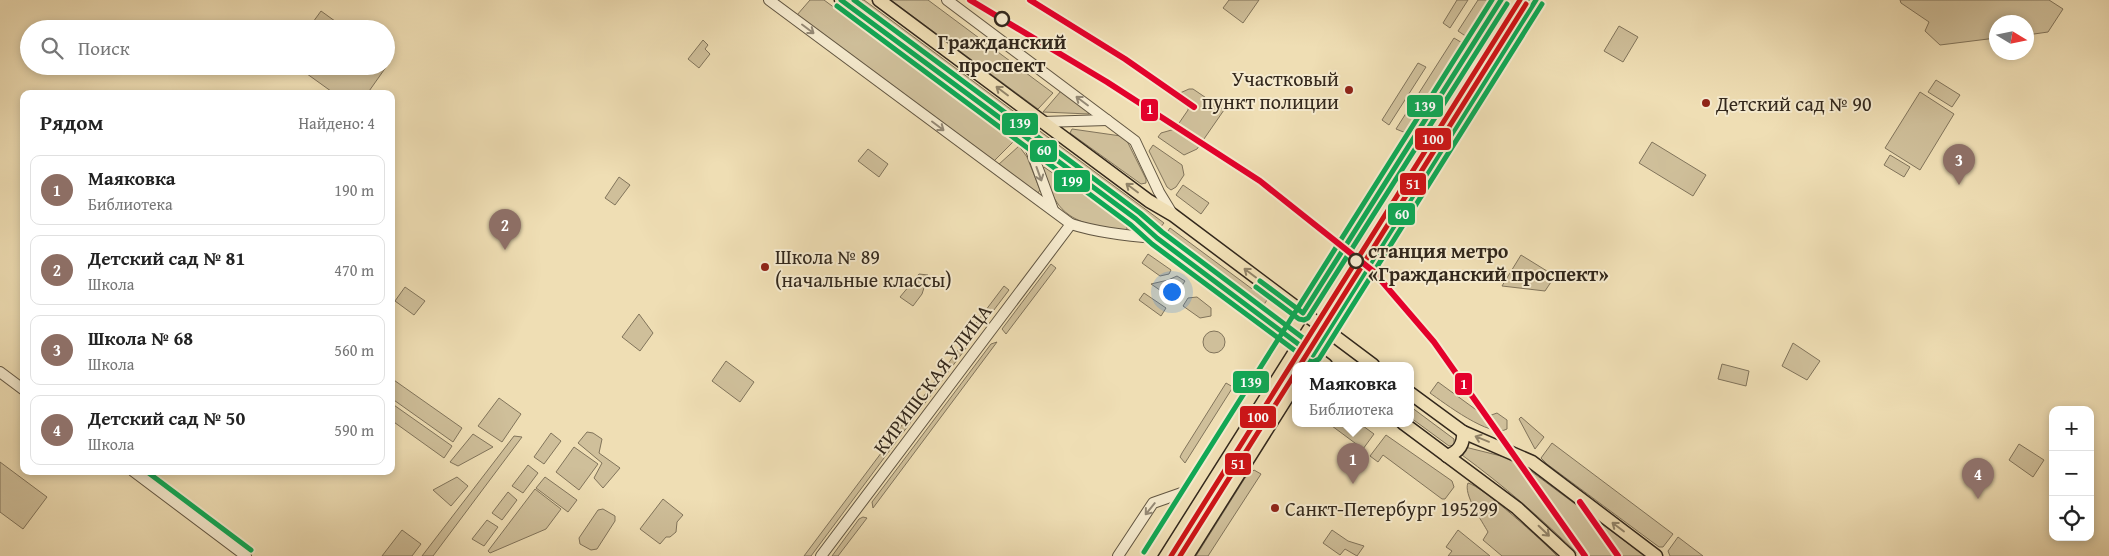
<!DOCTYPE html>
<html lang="ru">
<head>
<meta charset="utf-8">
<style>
  :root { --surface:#fff; --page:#f6f6f6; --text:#222; --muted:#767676; --line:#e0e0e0; --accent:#8f2418 }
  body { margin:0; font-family:"Gentium Book Plus",serif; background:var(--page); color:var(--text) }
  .controls { position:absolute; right:15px; bottom:15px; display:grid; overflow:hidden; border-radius:10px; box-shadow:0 2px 8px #0003 }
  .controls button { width:45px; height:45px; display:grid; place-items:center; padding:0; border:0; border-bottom:1px solid var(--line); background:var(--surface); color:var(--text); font:25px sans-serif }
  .compass { position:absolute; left:1989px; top:15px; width:45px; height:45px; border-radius:50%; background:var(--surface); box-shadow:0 2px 8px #0003; rotate:100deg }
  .you { position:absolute; left:1171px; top:291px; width:18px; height:18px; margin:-12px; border:4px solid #fff; border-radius:50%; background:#1a73e8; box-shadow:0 0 0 8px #1a73e833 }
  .badge { display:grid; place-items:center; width:32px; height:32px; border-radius:50%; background:var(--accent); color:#fff; font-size:16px; font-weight:700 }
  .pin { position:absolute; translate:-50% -41px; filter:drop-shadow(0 1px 2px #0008) }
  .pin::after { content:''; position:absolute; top:26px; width:18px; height:15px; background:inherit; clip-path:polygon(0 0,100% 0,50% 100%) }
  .popup { position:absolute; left:1292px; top:362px; width:122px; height:65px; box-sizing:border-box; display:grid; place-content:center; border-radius:10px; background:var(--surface); filter:drop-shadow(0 1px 4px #0005); font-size:16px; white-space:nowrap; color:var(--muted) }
  .popup b { font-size:19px; color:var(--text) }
  .popup::after { content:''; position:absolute; left:50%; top:100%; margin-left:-10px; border:10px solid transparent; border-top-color:var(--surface) }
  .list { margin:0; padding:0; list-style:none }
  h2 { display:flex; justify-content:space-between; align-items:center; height:65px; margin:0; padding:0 20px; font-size:21px }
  h2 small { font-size:16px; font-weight:400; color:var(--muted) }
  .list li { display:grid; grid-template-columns:32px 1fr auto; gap:15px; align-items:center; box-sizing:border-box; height:70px; margin:0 10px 10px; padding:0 10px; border:1px solid var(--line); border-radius:10px }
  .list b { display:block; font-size:19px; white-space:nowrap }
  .list p { margin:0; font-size:16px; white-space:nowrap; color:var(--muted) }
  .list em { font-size:16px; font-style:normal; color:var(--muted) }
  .icon { flex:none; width:28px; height:28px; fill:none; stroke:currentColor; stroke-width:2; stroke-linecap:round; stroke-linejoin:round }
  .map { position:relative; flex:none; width:2109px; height:556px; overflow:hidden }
  .search { position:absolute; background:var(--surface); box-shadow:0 2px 8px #0003; left:20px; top:20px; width:375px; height:55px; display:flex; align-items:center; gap:12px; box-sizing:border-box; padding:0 18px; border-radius:28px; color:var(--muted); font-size:19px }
  .panel { position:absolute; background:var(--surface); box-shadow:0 2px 8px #0003; left:20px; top:90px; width:375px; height:385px; border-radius:10px }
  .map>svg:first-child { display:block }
  .green { fill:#cfbf9a; stroke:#81745b }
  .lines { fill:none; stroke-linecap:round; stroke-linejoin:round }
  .minor-casing { stroke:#625642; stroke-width:12 }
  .major-casing { stroke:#33281c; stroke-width:15 }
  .minor { stroke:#f5eace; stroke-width:10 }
  .major { stroke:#efdeb4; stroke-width:12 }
  .bus-1-casing { stroke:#f5eace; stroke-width:9 }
  .bus-2-casing { stroke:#f5eace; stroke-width:9 }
  .bus-3-casing { stroke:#f5eace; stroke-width:9 }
  .bus-1 { stroke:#10a855; stroke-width:5 }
  .bus-2 { stroke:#10a855; stroke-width:5 }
  .bus-3 { stroke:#10a855; stroke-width:5 }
  .tram-1-casing { stroke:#f5eace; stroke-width:9 }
  .tram-2-casing { stroke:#f5eace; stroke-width:9 }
  .tram-1 { stroke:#ce1417; stroke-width:5 }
  .tram-2 { stroke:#ce1417; stroke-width:5 }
  .metro-1-casing { stroke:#f5eace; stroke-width:10 }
  .metro-1 { stroke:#e4002b; stroke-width:6 }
  .oneway { stroke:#948975 }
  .oneway2 { stroke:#918368 }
  .stop-dot { fill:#f5eace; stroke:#33281c; stroke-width:2.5 }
  .poi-dot { fill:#8f2418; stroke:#f5eace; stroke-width:2 }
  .labels { text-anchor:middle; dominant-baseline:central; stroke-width:4; stroke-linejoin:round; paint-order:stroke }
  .stop-label { font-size:20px; font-weight:bold; fill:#33281c; stroke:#f5eace }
  .poi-label { font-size:20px; fill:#33281c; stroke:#f5eace; text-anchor:start }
  .street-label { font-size:20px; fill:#33281c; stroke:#f5eace }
  .line-badge { stroke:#f5eace; stroke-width:2 }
  .badge-label { font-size:14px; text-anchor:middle; font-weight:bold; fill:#fff }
</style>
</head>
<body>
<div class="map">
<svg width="2109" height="556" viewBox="0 0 2109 556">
  <rect width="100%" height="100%" fill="#efdeb4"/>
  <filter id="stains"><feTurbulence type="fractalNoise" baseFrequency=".004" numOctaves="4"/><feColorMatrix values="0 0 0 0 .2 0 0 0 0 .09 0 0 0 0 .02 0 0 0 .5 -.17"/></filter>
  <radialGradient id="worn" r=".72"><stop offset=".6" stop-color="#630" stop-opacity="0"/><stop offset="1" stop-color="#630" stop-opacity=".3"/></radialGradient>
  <!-- green -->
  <g class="green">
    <path d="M810,0H824L1014,141L994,161L797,15Z"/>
    <path d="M852,0H864L1028,122L1024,128Z"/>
    <path d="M891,0H928L1053,93L1038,109Z"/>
    <path d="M1229,0H1259L1243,23L1223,8Z"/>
    <path d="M1457,0H1468L1450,28L1443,23Z"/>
    <path d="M1478,0H1490L1467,37L1458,31Z"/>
    <path d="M1900,0H2049L2063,9L2048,32L2027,35L2026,22H1996V38L1940,45L1925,31L1929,22L1901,3Z"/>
    <path d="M321,11L346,29H308Z"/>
    <path d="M1619,26L1638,37L1623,62L1604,51Z"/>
    <path d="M1454,38L1464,44L1406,133L1396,129Z"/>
    <path d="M703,40L708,45L705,49L710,54L699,68L688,59Z"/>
    <path d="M386,57L391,60L367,94H335L296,66H386Z"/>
    <path d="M1418,63L1426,67L1389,125L1382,120Z"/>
    <path d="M1936,80L1960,95L1952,107L1928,92Z"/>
    <path d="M1189,89H1193L1224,110L1197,149L1184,155L1158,137L1161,133L1175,129L1188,110L1189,100L1180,93Z"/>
    <path d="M1061,91L1088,111L1089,114L1043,112Z"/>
    <path d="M1920,92L1954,114L1920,170L1885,148Z"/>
    <path d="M1033,126L1164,223L1159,229L1029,132Z"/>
    <path d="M1072,129L1121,136L1126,139L1146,179V183L1141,184L1070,133Z"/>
    <path d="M1652,142L1706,175L1693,196L1639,163Z"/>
    <path d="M1153,145L1182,165L1184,175L1176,187L1171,190L1167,187L1149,151Z"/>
    <path d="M1019,146L1027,157L1040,190L1038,193L998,165Z"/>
    <path d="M868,149L888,164L879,177L858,161Z"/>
    <path d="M1890,155L1910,167L1904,177L1884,165Z"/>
    <path d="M1044,167L1127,225V229L1123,231C1099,227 1070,224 1056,201C1050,192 1046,182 1042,172Z"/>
    <path d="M619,177L630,185L615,205L605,198Z"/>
    <path d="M1183,185L1209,203L1201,214L1176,195Z"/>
    <path d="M1170,228L1267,300L1263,306L1166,234Z"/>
    <path d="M1148,254L1171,270L1169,274L1160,276L1142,263Z"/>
    <path d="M1521,255L1555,276L1545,291L1502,286Z"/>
    <path d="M1051,264L1056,268L1006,334L1002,329Z"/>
    <path d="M919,274L928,275L922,294L913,306L900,297Z"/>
    <path d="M1177,276L1185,281L1173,299L1151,284L1168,280Z"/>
    <path d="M1004,286L1009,290L972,339L967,335Z"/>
    <path d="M405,287L425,301L414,315L395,301Z"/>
    <path d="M1144,293L1166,308L1161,316L1139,300Z"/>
    <path d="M1197,297L1211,308V316L1200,318L1183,306L1188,298Z"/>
    <path d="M639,314L653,333L640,351L622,337Z"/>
    <circle cx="1214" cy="342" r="11"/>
    <path d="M997,342L873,508L872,502L991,344Z"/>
    <path d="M1793,343L1820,361L1807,380L1782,366Z"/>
    <path d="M962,345L966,348L811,556H804Z"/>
    <path d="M726,361L754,382L740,402L712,381Z"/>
    <path d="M1722,364L1749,371L1746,386L1718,379Z"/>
    <path d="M391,378L462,428L453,442L391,398Z"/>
    <path d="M1438,382L1486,417L1497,413L1507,420V429C1491,439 1443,402 1430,393Z"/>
    <path d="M1226,383L1233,387L1185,463L1180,457L1182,453Z"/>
    <path d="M499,398L521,414L502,442L478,426Z"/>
    <path d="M391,403L452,446L444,458L391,420Z"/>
    <path d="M1411,407L1454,439V445L1449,446L1411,418Z"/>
    <path d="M1521,417L1544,437L1535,449L1519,419Z"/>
    <path d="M1328,423H1359L1374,434L1363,449Z"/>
    <path d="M587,432L593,433L602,439L599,453L620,468L603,488L594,478L602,463L578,443Z"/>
    <path d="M551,433L561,441L544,464L534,457Z"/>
    <path d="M473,434L493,447L458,466L450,462Z"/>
    <path d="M1386,435L1452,481L1454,487L1445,499H1442L1383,455L1378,462L1370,456Z"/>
    <path d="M514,436L522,437L433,556H422Z"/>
    <path d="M1552,443L1673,534L1663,547H1659L1547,464L1541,458Z"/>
    <path d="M2019,444L2044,460L2033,477L2009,460Z"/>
    <path d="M574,447L598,464L579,490L556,472Z"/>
    <path d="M1465,447L1509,458L1520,463L1645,556H1580C1542,519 1504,486 1462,455Z"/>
    <path d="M0,462L47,497L23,529L0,512Z"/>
    <path d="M528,465L538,473L523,493L512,486Z"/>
    <path d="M1254,470L1261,474L1208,556H1196L1245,478Z"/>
    <path d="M457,477L468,486L451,506L433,490Z"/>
    <path d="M545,477L577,500L568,512L536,488Z"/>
    <path d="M1468,483C1482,486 1544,542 1557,556H1502L1483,540L1488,532C1482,521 1463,494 1468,483Z"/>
    <path d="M535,489L561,509L546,529L490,553L488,551Z"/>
    <path d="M508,492L517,500L502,520L492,513Z"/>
    <path d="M663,499L683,515L677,522L676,532L670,537H666L660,544L640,529Z"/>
    <path d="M603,509L615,516V521L597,549L591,550L580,544L579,538L598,510Z"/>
    <path d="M863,517L867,518L838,556H832L859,519Z"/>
    <path d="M487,520L498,527L484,546L472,539Z"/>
    <path d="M402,530L421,544L412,556H382Z"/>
    <path d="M1332,530L1348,541L1364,546L1357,556L1345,549L1340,555L1323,543Z"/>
    <path d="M1458,530L1490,556H1448L1452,551L1446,547Z"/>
    <path d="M1678,537L1703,556H1670L1668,551Z"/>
  </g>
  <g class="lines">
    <!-- minor casing -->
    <g class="minor-casing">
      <g id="minor">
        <path d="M769,0L1071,224C1099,233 1128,236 1157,238"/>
        <path d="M947,0L1135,141L1159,192L1173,215"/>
        <path d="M1043,122L1107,120"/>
        <path d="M1027,139L1053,210"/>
        <path d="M0,372L24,390"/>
        <path d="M133,471L246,556"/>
        <path d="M821,556L1071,224"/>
        <path d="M1118,556L1153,503L1193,489"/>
      </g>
    </g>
    <!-- major casing -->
    <g class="major-casing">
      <g id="major">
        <path d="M841,0L1136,219L1157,238L1326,365"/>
        <path d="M879,0L1149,201L1173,215L1373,365"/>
        <path d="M1307,365L1536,0"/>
        <path d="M1410,393L1463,432L1532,462L1656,556"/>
        <path d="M1403,423L1517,508L1569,556"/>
        <path d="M1447,456C1459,452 1464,444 1463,432"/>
        <path d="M1150,556L1501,0"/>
        <path d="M1187,556L1296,383"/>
      </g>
    </g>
    <!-- minor -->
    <use href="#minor" class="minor"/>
    <!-- major -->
    <use href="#major" class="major"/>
    <!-- bus-1 casing -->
    <g class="bus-1-casing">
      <g id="bus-1">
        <path d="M841,0L1136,219L1157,238L1313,355L1536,0"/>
        <path d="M1260,281L1303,313L1501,0"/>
      </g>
    </g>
    <!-- bus-2 casing -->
    <g class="bus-2-casing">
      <g id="bus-2">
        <path d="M837,6L1131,225L1152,244L1309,361L1313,362L1319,359L1542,4"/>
        <path d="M1256,287L1299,319L1304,320L1308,318L1507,4"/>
      </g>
    </g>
    <!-- bus-3 casing -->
    <g class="bus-3-casing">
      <g id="bus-3">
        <path d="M854,0L1140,213L1162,232L1311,344L1527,0"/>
        <path d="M146,471L251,550"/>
        <path d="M1144,552L1492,0"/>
      </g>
    </g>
    <!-- bus-1 -->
    <use href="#bus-1" class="bus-1"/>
    <!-- bus-2 -->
    <use href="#bus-2" class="bus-2"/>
    <!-- bus-3 -->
    <use href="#bus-3" class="bus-3"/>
    <!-- tram-1 casing -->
    <g class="tram-1-casing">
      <path id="tram-1" d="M1171,556L1520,0"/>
    </g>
    <!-- tram-2 casing -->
    <g class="tram-2-casing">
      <g id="tram-2">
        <path d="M1300,365L1526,4"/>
        <path d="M1180,556L1296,372"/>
      </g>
    </g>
    <!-- tram-1 -->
    <use href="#tram-1" class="tram-1"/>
    <!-- tram-2 -->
    <use href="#tram-2" class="tram-2"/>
    <!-- metro-1 casing -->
    <g class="metro-1-casing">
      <g id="metro-1">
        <path d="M970,0L1107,82L1260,181L1373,271L1434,342L1585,556"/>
        <path d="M1030,0L1125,59L1194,107"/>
        <path d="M1580,502L1618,556"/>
      </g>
    </g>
    <!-- metro-1 -->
    <use href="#metro-1" class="metro-1"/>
  </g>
  <!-- one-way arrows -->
  <defs><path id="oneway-shaft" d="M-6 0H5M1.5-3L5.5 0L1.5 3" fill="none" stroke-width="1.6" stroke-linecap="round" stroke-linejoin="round" transform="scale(1.25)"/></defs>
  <g class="oneway">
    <use href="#oneway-shaft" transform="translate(808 29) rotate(37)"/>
    <use href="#oneway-shaft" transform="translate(1082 101) rotate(-143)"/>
    <use href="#oneway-shaft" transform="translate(938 126) rotate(37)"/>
    <use href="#oneway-shaft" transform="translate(1039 174) rotate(70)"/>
    <use href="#oneway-shaft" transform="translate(1150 509) rotate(129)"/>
  </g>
  <g class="oneway2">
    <use href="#oneway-shaft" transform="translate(1002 91) rotate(-143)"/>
    <use href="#oneway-shaft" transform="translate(1132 188) rotate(-143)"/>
    <use href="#oneway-shaft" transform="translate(1250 273) rotate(-143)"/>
    <use href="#oneway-shaft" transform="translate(1482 439) rotate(-158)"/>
    <use href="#oneway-shaft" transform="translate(1618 527) rotate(-143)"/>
    <use href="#oneway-shaft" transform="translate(1544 531) rotate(44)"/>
  </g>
  <!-- markers -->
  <g class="stop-dot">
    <circle cx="1002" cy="19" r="7"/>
    <circle cx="1356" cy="261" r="7"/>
  </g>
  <g class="poi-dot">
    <circle cx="1349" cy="90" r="5"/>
    <circle cx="1706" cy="103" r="5"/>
    <circle cx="765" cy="267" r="5"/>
    <circle cx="1275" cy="508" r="5"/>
  </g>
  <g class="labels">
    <!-- stop labels -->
    <g class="stop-label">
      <text x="1002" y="41">Гражданский<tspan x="1002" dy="23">проспект</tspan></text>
      <text x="1368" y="250" text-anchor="start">станция метро<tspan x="1368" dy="23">«Гражданский проспект»</tspan></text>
    </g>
    <!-- poi labels -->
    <g class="poi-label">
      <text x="1339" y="78" text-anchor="end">Участковый<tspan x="1339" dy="23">пункт полиции</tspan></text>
      <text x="1716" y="103">Детский сад № 90</text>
      <text x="775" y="256">Школа № 89<tspan x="775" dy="23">(начальные классы)</tspan></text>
      <text x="1285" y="508">Санкт-Петербург 195299</text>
    </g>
    <!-- street labels -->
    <g class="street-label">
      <text transform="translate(932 379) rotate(-53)">КИРИШСКАЯ УЛИЦА</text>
    </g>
  </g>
  <g class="line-badge">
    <rect x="1406" y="94" width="38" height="24" rx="5" fill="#10a855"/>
    <rect x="1140" y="98" width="19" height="24" rx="5" fill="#e4002b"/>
    <rect x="1001" y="112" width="38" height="24" rx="5" fill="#10a855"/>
    <rect x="1414" y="127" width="38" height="24" rx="5" fill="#ce1417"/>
    <rect x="1029" y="139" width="29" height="24" rx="5" fill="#10a855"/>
    <rect x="1053" y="169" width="38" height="24" rx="5" fill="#10a855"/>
    <rect x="1399" y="172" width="28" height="24" rx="5" fill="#ce1417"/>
    <rect x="1387" y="202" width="29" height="24" rx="5" fill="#10a855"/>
    <rect x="1232" y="370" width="38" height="24" rx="5" fill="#10a855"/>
    <rect x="1454" y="372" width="19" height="24" rx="5" fill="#e4002b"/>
    <rect x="1239" y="405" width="38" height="24" rx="5" fill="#ce1417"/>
    <rect x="1224" y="452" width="28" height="24" rx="5" fill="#ce1417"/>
  </g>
  <g class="badge-label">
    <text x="1425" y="111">139</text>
    <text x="1150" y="114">1</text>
    <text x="1020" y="128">139</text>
    <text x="1433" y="144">100</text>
    <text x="1044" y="155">60</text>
    <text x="1072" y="186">199</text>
    <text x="1413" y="189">51</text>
    <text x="1402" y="219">60</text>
    <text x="1251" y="387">139</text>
    <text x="1464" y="389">1</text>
    <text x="1258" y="422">100</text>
    <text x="1238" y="469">51</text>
  </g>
  <rect width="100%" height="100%" filter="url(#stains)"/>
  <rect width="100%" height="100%" fill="url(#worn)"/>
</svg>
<div class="controls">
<button>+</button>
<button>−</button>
<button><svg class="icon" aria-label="locate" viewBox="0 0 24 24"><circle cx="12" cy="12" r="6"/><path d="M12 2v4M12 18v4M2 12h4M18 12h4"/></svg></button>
</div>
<svg class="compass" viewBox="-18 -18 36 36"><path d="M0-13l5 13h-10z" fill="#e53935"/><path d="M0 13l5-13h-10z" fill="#767676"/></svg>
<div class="you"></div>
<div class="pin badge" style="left:1353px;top:484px;background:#8d6e63">1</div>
<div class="popup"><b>Маяковка</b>Библиотека</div>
<div class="pin badge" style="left:505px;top:250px;background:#8d6e63">2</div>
<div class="pin badge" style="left:1959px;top:185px;background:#8d6e63">3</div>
<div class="pin badge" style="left:1978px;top:499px;background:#8d6e63">4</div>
<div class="search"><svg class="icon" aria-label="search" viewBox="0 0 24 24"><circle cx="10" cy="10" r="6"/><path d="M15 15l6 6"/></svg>Поиск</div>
<section class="panel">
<h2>Рядом<small>Найдено: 4</small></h2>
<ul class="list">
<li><span class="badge" style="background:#8d6e63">1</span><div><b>Маяковка</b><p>Библиотека</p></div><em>190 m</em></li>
<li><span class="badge" style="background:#8d6e63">2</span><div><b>Детский сад № 81</b><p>Школа</p></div><em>470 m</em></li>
<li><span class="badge" style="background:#8d6e63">3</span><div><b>Школа № 68</b><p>Школа</p></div><em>560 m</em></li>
<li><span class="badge" style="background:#8d6e63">4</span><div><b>Детский сад № 50</b><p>Школа</p></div><em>590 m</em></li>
</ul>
</section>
</div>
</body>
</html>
